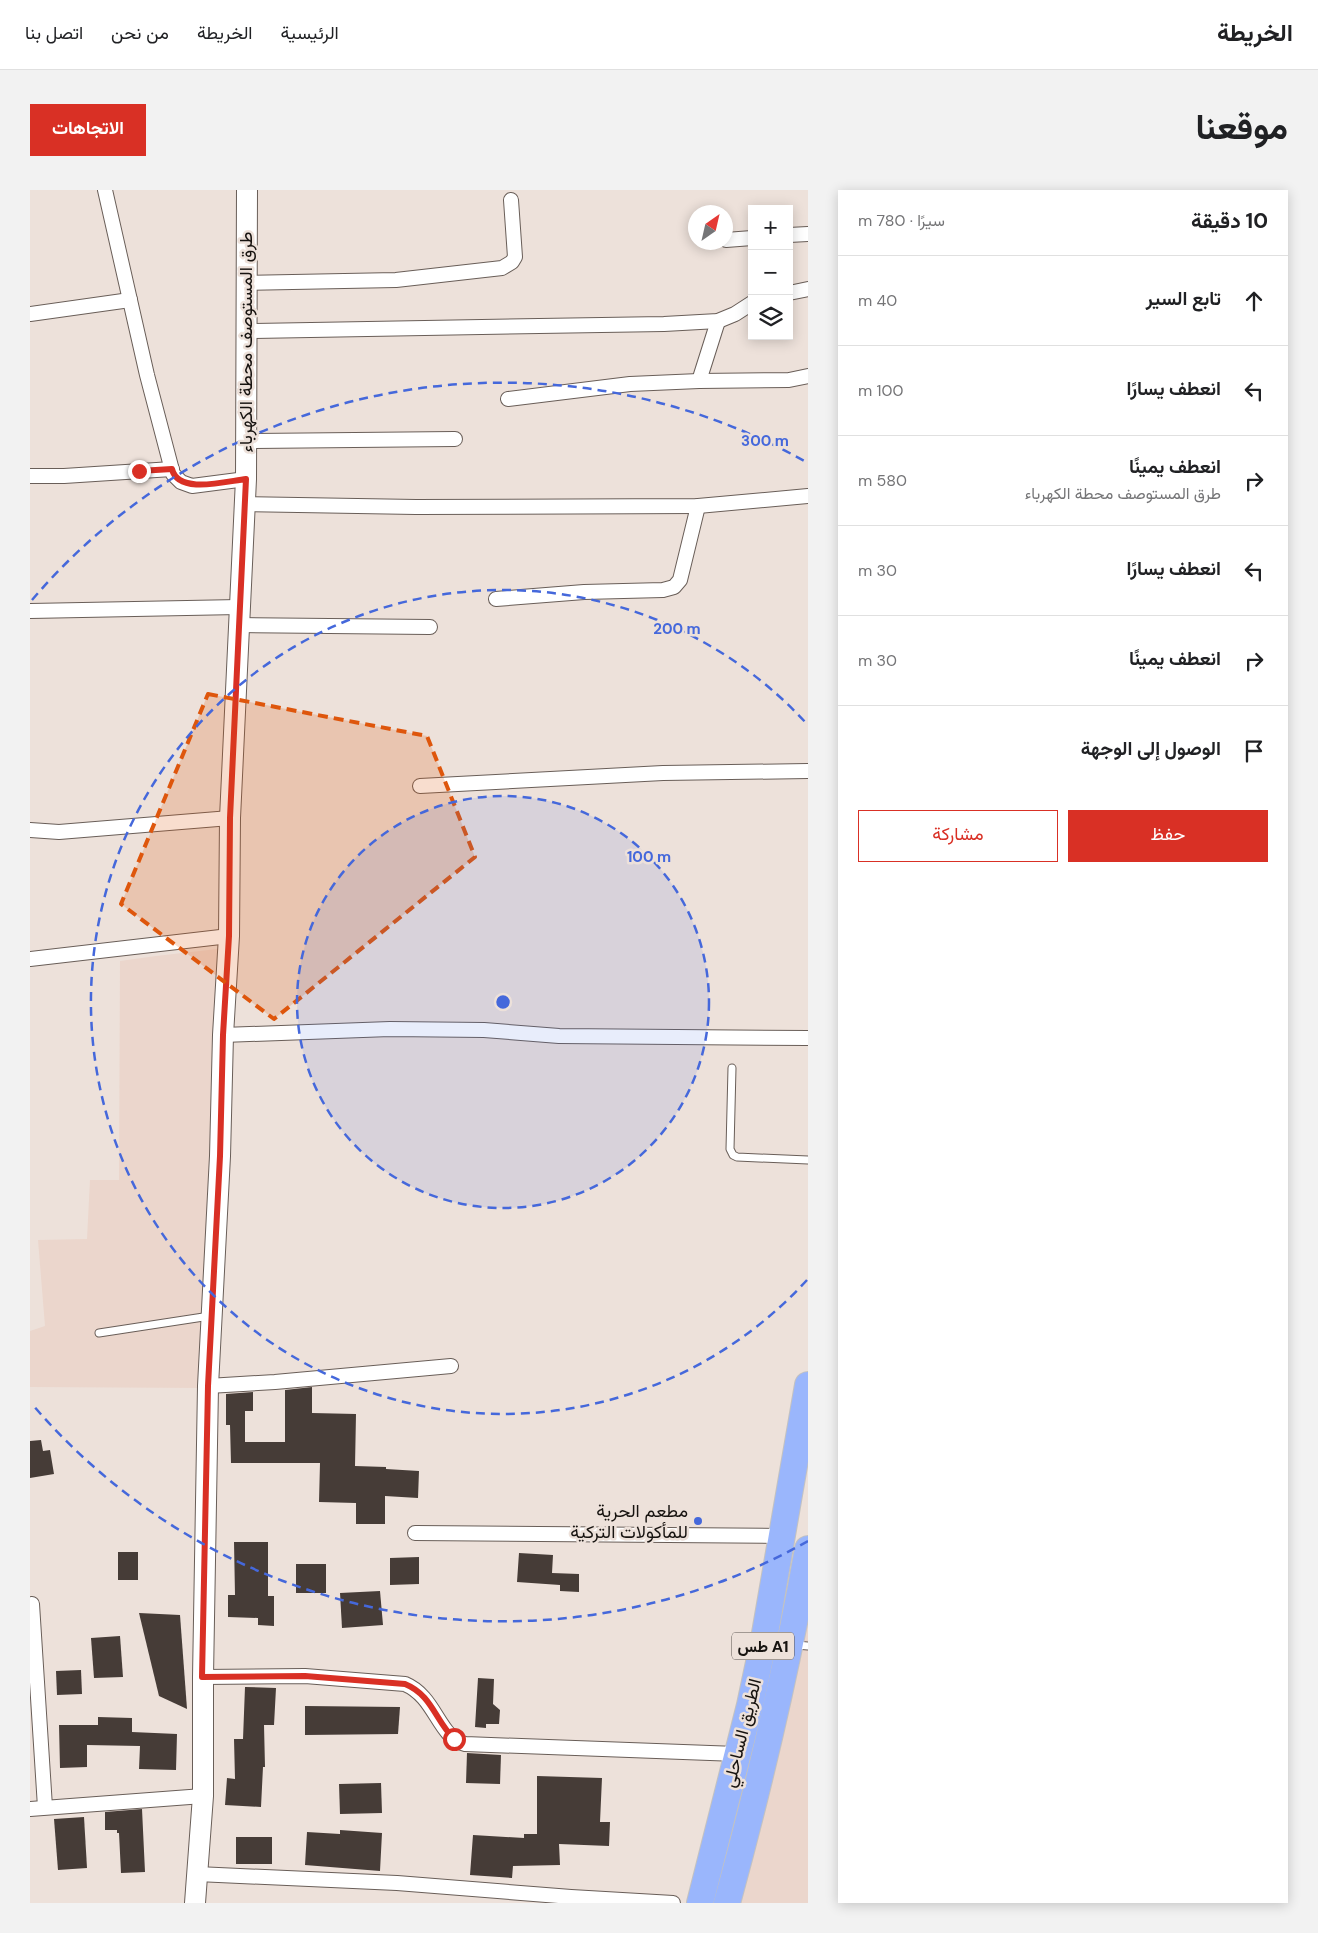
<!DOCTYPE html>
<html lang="ar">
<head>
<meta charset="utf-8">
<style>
  :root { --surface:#fff; --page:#f2f2f2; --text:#202124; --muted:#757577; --line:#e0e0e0; --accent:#d93025 }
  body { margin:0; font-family:"DM Sans",Vazirmatn,sans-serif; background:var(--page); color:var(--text); direction:rtl }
  .controls { position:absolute; right:15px; top:15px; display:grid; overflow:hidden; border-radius:0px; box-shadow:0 2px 12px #0003 }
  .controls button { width:45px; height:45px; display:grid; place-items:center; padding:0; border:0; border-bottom:1px solid var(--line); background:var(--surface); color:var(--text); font:25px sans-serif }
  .compass { position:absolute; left:658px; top:15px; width:45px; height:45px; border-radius:50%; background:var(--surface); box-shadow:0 2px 12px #0003; rotate:34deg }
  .stop { position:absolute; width:15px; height:15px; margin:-11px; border:4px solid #d93025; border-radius:50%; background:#fff }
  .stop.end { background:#d93025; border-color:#fff; box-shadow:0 1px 5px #0008 }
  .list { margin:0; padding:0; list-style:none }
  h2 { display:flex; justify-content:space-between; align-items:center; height:65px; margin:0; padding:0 20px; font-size:21px }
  h2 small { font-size:16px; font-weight:400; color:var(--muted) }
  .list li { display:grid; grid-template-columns:32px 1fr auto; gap:15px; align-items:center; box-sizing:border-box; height:90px; padding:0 20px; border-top:1px solid var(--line) }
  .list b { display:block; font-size:19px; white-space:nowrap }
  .list p { margin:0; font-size:16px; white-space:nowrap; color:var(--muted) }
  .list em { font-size:16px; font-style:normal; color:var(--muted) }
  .actions { display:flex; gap:10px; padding:15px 20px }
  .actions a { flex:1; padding:11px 0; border:1px solid var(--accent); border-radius:0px; text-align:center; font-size:18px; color:var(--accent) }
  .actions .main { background:var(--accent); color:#fff }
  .icon { flex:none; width:28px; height:28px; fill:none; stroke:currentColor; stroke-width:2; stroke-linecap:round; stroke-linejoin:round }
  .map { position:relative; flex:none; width:778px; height:1713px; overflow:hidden; direction:ltr; border-radius:0px }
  header { display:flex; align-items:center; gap:30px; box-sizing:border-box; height:70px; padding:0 25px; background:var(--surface); border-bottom:1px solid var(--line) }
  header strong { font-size:24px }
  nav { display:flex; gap:28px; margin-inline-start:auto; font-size:18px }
  .intro { display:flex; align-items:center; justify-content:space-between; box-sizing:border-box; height:120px; padding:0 30px }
  h1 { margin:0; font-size:35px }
  .button { padding:12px 22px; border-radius:0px; background:var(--accent); color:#fff; font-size:18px; font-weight:700 }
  main { display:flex; gap:30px; padding:0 30px }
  aside { flex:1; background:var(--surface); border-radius:0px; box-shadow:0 2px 12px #0003 }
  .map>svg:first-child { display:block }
  .built { fill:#ebd6cc }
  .building { fill:#463c37 }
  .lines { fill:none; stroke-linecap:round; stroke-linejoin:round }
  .lane-casing { stroke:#695e58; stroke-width:9 }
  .street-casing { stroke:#695e58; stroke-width:16 }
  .secondary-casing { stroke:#695e58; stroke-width:22 }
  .highway-casing { stroke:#c3c2c1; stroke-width:28 }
  .lane { stroke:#fff; stroke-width:7 }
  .street { stroke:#fff; stroke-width:14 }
  .secondary { stroke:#fff; stroke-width:20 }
  .highway { stroke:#9ab6fc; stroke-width:26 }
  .route { stroke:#d93025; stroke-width:6 }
  .marked { fill:#de560c; fill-opacity:0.2; stroke:#de560c; stroke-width:4; stroke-dasharray:10 6; stroke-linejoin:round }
  .ring { fill:none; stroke:#4568db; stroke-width:2.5; stroke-dasharray:9 6 }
  .poi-dot { fill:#4568db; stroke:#ede1da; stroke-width:2 }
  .labels { text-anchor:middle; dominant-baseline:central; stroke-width:5; stroke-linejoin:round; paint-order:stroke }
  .shield { fill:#ede1da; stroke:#57514d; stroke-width:1 }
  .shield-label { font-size:16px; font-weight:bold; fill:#171310 }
  .street-label { font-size:18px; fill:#171310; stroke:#ede1da }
  .poi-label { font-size:18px; fill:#171310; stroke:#ede1da; text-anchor:end }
  .centre { fill:#4568db; stroke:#ede1da; stroke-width:2.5 }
  .ring-label { font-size:15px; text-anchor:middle; font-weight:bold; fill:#4568db; stroke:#ede1da; stroke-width:5; stroke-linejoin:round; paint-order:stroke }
</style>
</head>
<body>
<header>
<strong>الخريطة</strong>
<nav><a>الرئيسية</a><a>الخريطة</a><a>من نحن</a><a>اتصل بنا</a></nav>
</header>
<div class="intro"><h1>موقعنا</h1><a class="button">الاتجاهات</a></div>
<main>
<aside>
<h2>10 دقيقة<small>سيرًا · 780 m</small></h2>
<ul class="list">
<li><svg class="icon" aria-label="ahead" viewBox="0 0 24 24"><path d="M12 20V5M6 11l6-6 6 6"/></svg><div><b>تابع السير</b></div><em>40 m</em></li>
<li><svg class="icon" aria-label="left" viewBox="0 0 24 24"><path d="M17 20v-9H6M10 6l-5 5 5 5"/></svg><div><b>انعطف يسارًا</b></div><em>100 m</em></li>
<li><svg class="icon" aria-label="right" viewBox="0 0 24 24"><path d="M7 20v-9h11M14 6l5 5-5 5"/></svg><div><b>انعطف يمينًا</b><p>طرق المستوصف محطة الكهرباء</p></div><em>580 m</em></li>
<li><svg class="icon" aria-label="left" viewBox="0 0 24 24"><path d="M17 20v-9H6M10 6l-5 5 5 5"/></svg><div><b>انعطف يسارًا</b></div><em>30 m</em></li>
<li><svg class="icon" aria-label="right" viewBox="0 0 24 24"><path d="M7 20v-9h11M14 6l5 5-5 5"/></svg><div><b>انعطف يمينًا</b></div><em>30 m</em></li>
<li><svg class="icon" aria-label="arrive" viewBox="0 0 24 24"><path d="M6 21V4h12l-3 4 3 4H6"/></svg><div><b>الوصول إلى الوجهة</b></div></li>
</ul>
<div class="actions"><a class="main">حفظ</a><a>مشاركة</a></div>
</aside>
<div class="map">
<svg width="778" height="1713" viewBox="0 0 778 1713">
  <rect width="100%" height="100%" fill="#ede1da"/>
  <!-- built -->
  <g class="built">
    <path d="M205,757L175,1198L0,1197V1141L15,1136L8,1050L57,1049L60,990H89L90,771L126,766Z"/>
    <path d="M778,1359V1713H697Z"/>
  </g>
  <!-- building -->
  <g class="building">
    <path d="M282,1197V1223L326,1224L325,1276L356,1277V1279L389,1281L388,1308L355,1306V1334H326V1313L289,1312L290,1273H201L200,1235H196V1204L223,1202V1221H215V1252H255V1200Z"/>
    <path d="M11,1250L13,1261L20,1260L24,1284L0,1288V1251Z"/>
    <path d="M204,1352H238V1406H244V1436L228,1435V1428L198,1427V1405H205Z"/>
    <rect x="88" y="1362" width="20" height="28"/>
    <path d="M489,1363L523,1365L522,1383L549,1384V1402L530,1401V1395L487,1392Z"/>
    <path d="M389,1367V1394L360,1395V1368Z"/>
    <rect x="266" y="1374" width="30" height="29"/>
    <path d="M350,1401L353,1435L312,1438L310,1403Z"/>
    <path d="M109,1423L150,1425L157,1519L129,1506Z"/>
    <path d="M90,1446L93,1487L64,1488L61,1448Z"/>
    <path d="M51,1480L52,1504L27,1505L26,1481Z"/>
    <path d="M448,1488L464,1489L463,1514L470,1520L469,1534H456V1538L445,1537Z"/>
    <path d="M215,1497L246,1498L244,1535H234L235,1577H233L231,1617L195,1615L197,1588L205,1589L204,1549H213Z"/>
    <path d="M275,1516L370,1517L368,1544L275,1545Z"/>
    <path d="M68,1527L102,1528V1542L147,1544L146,1580L109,1579L110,1556L57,1555V1577L30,1578L29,1535H68Z"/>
    <path d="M437,1563L471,1565L470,1594L436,1593Z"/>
    <path d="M507,1586L572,1588L570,1632H580L579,1656L529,1654L530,1675L483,1676L482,1688L440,1685L443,1645L494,1648V1644H507Z"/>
    <path d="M351,1593L352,1623L310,1624L309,1594Z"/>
    <path d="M112,1619L115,1682L91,1683L89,1643H87V1640H75V1622Z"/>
    <path d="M54,1627L57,1678L28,1680L24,1629Z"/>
    <path d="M310,1640L352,1643L350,1681L275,1675L277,1642L310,1644Z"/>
    <rect x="206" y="1647" width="36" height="27"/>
  </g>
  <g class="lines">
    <!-- lane casing -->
    <g class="lane-casing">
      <g id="lane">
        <path d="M702,878L700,959L703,965L707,967L778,970"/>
        <path d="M69,1143L180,1126"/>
        <path d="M766,1455L778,1456"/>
      </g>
    </g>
    <!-- street casing -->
    <g class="street-casing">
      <g id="street">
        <path d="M75,0L117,185L143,284L151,292L162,296L216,289"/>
        <path d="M759,45L778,44"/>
        <path d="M696,50L722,48"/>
        <path d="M217,93L366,90L472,78L482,72L485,67L481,10"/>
        <path d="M759,103L778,99"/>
        <path d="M0,124L100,110"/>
        <path d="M217,141L634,134L688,131L705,124L722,113"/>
        <path d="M669,191L688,131"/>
        <path d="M478,209L600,194L669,191L759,190L778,186"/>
        <path d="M216,251L425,249"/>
        <path d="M0,286H34L142,279"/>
        <path d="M215,314L386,317L668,316L778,306"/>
        <path d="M466,409L554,402L633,400L644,397L650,390L668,316"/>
        <path d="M0,421L209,417"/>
        <path d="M208,435L400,437"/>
        <path d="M390,596L633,583L778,581"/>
        <path d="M0,640L29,642L200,628"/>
        <path d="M0,769L199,746"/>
        <path d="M193,845L360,839L454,840L529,846L778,848"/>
        <path d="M178,1196L245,1192L421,1176"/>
        <path d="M385,1343L751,1346"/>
        <path d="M2,1414L15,1617"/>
        <path d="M173,1487L275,1486L375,1494C406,1507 408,1547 435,1554L707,1564"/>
        <path d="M0,1619L173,1606"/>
        <path d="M167,1684L367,1693L541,1707L643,1713"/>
      </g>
    </g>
    <!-- secondary casing -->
    <g class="secondary-casing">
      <path id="secondary" d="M165,1713L173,1606V1487L178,1196L190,966L193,845L199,746L200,628L216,289L217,0"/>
    </g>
    <!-- highway casing -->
    <g class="highway-casing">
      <g id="highway">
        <path d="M670,1713L720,1515L734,1449L778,1195"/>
        <path d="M697,1713C729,1596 757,1478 778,1359"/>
      </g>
    </g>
    <!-- lane -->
    <use href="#lane" class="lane"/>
    <!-- street -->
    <use href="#street" class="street"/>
    <!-- secondary -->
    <use href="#secondary" class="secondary"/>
    <!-- highway -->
    <use href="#highway" class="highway"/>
  </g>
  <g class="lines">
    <!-- route -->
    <path class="route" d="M109,281L142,279C148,305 197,291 216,289L200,628L199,746L193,845L190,966L178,1196L172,1487L275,1486L375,1494C402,1505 405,1530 424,1549"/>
  </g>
  <!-- marked area -->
  <path class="marked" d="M178,504L397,546L445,667L244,829L91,714Z"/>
  <!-- distance rings -->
  <circle cx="473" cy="812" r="206" fill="#4568db" fill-opacity=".12"/>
  <g class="ring">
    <circle cx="473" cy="812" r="206"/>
    <path d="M777 1090A412 412 0 1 1 777 534"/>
    <path d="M778 1351A619 619 0 0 1 2 1214M2 410A619 619 0 0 1 778 273"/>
  </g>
  <!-- markers -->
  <circle class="poi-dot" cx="668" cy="1331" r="5"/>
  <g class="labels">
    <!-- shield labels -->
    <rect class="shield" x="702" y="1442.5" width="62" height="27" rx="4"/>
    <g class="shield-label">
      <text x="733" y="1456">طس A1</text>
    </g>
    <!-- street labels -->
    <g class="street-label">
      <text transform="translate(216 152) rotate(-90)">طرق المستوصف محطة الكهرباء</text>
      <text transform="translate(712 1543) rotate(-76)">الطريق الساحلي</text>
    </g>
    <!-- poi labels -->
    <g class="poi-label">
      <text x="658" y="1321">مطعم الحرية<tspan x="658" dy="21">للمأكولات التركية</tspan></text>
    </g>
  </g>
  <circle cx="473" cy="812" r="8" class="centre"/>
  <g class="ring-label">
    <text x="735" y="256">300 m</text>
    <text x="647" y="444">200 m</text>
    <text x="619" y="672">100 m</text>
  </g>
</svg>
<div class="controls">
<button>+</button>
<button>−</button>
<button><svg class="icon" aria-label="layers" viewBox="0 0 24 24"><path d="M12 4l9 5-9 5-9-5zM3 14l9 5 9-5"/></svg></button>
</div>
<svg class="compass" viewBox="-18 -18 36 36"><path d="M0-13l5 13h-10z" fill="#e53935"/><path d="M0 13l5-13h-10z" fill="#757577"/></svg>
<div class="stop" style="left:424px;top:1549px"></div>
<div class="stop end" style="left:109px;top:281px"></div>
</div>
</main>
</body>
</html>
